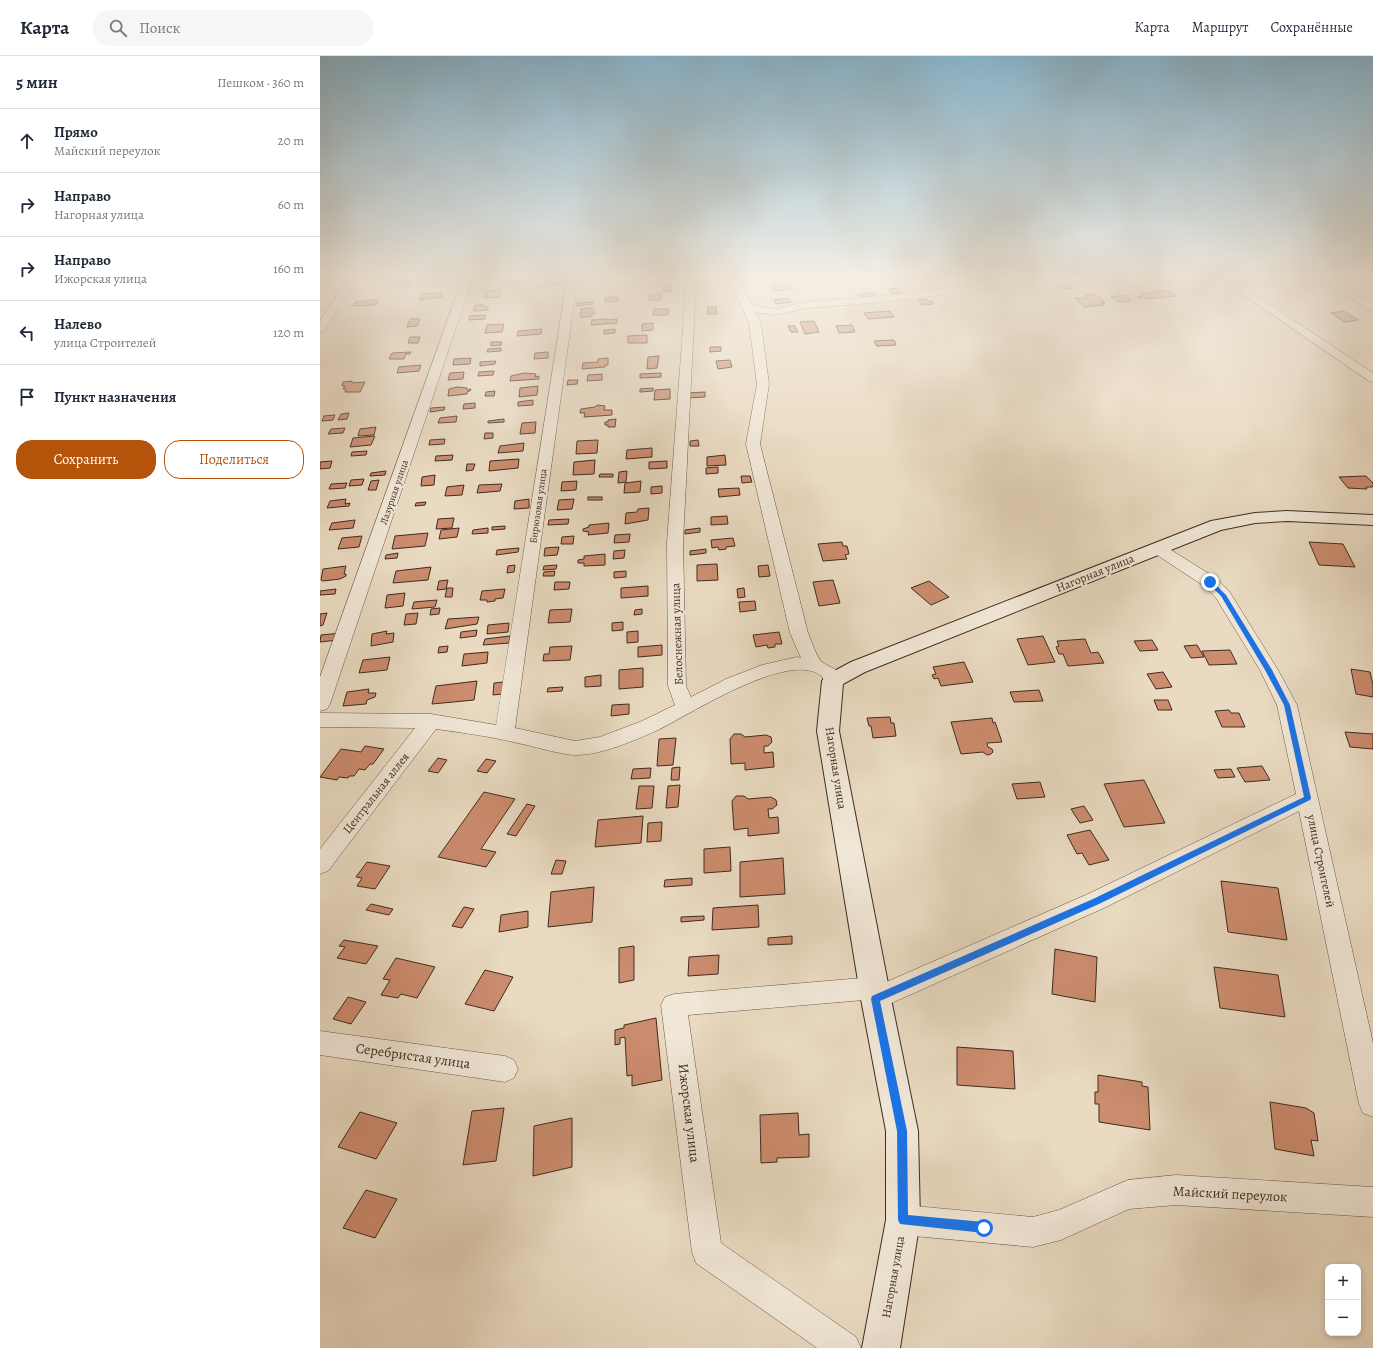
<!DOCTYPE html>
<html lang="ru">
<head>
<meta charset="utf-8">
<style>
  :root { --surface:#fff; --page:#f6f6f7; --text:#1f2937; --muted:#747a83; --line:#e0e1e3; --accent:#b45309 }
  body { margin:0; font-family:Alegreya,serif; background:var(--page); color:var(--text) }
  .controls { position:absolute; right:12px; bottom:12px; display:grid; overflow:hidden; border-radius:8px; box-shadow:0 2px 6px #0003 }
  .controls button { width:36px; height:36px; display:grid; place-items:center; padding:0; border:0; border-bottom:1px solid var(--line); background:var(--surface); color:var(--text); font:20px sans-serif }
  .stop { position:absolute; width:12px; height:12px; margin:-9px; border:3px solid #1a73e8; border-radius:50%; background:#fff }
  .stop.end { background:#1a73e8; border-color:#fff; box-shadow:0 1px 4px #0008 }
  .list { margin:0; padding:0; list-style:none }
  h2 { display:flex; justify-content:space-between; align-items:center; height:52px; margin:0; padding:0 16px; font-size:17px }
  h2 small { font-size:13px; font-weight:400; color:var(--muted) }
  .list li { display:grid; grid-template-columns:26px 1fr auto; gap:12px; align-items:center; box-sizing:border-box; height:64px; padding:0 16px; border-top:1px solid var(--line) }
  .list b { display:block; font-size:15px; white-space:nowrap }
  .list p { margin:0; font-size:13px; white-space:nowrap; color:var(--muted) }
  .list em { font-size:13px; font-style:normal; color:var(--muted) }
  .actions { display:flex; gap:8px; padding:12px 16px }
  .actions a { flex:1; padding:9px 0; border:1px solid var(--accent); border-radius:16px; text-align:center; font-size:14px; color:var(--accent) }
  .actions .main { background:var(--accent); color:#fff }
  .icon { flex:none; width:22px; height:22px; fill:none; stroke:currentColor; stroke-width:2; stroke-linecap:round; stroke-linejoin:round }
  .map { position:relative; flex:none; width:1053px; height:1292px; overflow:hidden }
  header { display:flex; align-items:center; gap:24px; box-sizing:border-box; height:56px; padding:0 20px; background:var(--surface); border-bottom:1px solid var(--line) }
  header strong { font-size:19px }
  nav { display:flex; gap:22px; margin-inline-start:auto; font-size:14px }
  .search { width:280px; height:36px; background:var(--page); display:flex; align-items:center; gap:10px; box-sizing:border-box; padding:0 14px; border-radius:16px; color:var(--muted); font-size:15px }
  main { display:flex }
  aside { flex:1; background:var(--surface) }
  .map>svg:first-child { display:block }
  .building { fill:#cc8c6f; stroke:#3e2c1e }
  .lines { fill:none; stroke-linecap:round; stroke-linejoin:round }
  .street-casing { stroke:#695847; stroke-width:1 }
  .secondary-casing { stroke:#3e2c1e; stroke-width:2 }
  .street { fill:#f1e7d7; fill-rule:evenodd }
  .secondary { fill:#f1e7d7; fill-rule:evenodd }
  .route { fill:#1a73e8 }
  .labels { text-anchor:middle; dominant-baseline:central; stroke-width:4; stroke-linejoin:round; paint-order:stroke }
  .far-street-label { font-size:10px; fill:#3e2c1e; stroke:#f1e7d7 }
  .street-label { font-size:12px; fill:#3e2c1e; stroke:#f1e7d7 }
  .near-street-label { font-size:14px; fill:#3e2c1e; stroke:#f1e7d7 }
</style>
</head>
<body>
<header>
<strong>Карта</strong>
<div class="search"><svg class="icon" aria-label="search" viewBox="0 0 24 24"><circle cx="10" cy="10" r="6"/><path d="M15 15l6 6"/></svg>Поиск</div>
<nav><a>Карта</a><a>Маршрут</a><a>Сохранённые</a></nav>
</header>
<main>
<aside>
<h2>5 мин<small>Пешком · 360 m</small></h2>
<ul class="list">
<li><svg class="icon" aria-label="ahead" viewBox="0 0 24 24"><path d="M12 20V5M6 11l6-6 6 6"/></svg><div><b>Прямо</b><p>Майский переулок</p></div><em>20 m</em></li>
<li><svg class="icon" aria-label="right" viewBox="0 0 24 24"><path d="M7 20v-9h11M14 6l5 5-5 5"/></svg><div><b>Направо</b><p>Нагорная улица</p></div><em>60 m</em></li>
<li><svg class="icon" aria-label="right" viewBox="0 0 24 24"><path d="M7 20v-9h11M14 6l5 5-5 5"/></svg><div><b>Направо</b><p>Ижорская улица</p></div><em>160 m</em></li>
<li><svg class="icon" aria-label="left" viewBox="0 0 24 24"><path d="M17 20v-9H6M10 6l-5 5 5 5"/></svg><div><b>Налево</b><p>улица Строителей</p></div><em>120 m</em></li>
<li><svg class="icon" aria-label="arrive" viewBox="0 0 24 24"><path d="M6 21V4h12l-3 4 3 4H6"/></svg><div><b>Пункт назначения</b></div></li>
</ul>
<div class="actions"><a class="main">Сохранить</a><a>Поделиться</a></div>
</aside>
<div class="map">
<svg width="1053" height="1292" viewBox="0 0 1053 1292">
  <rect width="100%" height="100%" fill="#e9dac1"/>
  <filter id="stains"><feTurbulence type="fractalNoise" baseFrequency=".005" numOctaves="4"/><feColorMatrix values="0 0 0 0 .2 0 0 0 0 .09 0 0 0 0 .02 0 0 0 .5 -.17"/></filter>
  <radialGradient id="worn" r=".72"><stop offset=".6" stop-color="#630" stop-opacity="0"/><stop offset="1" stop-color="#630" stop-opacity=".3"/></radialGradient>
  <!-- building -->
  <g class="building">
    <path d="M95,224L92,229L78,230L79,225Z"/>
    <path d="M114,224H132L130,229L112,230Z"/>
    <path d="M184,224H198L197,229L184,230Z"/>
    <path d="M239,225V229L218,231V226Z"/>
    <path d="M468,225L473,233L453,235L451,231L455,230L452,227Z"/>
    <path d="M749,227L754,232L742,233L737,228Z"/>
    <path d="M351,229L352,235L343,236V231Z"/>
    <path d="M577,232L581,237L573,238L569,233Z"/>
    <path d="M181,234L179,241L164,242L165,235Z"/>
    <path d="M837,235H849L856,240L827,243L817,241L822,240L820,238Z"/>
    <path d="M123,237L119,240H122V241L100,244L101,238Z"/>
    <path d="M546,237H554L557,241L543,243L541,239H537Z"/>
    <path d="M341,238V244H328V239Z"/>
    <path d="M774,238L782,243H781L784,245L782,246L785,247L782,248L784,249L764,251L755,242H767L765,239Z"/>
    <path d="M804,239L811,245L798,246L791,241Z"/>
    <path d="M285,241H298V245L285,246Z"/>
    <path d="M468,242L471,246L456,248L454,244Z"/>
    <path d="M607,243L609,246L612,245L614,248L602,249L598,244Z"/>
    <path d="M51,244H58L56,249L33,250L35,246Z"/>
    <path d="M273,246V248L257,250V247Z"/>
    <path d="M156,249H164L165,251H168V254L154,255V251Z"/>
    <path d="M387,251H396L397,258H388Z"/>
    <path d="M268,252L273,253L275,257L270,261H260L261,253Z"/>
    <path d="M334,253H348V254H350L347,259H333Z"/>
    <path d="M570,255L574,261L548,263L544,257Z"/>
    <path d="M1024,255L1038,264L1024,266L1011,257Z"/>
    <path d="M165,259V263L149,264L150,260Z"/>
    <path d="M90,263H100L97,270L87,271Z"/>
    <path d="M286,263V264L297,263V267L287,268L286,266V268L271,269L272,264Z"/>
    <path d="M494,265L499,276L485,278L480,266Z"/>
    <path d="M333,267V274L322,275V268Z"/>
    <path d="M184,268L182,276L165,277L167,269Z"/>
    <path d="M532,269L535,276L519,277L516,270Z"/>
    <path d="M468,270H475L478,276H471Z"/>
    <path d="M222,273L221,278L197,280L198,275Z"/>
    <path d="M295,273V277L284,278V274Z"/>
    <path d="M327,279V287H308V280Z"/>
    <path d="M90,281H100L98,287H88Z"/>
    <path d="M574,284L576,289L557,290L554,285Z"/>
    <path d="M171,286H182L181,289L171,290Z"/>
    <path d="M390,291H401V295L390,296Z"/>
    <path d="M181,292V295L167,296L168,293Z"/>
    <path d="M91,296L90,298H86L84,303H69L72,297Z"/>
    <path d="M228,296V302L214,303L215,297Z"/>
    <path d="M339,300L337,312L327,313L328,301Z"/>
    <path d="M151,302L150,308L133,309L134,303Z"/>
    <path d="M288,302V309H285V311L262,313L263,307L278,306V303Z"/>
    <path d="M410,304L412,311L398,313L396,305Z"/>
    <path d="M176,305L175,308L160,310V306Z"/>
    <path d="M101,309L99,315L77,317L79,311Z"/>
    <path d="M174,315L173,319L158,320L159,316Z"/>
    <path d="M144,316L143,323L128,324L130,317Z"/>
    <path d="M204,317L216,318L215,321L219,320V323L190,325L191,320Z"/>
    <path d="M341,317V321L320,322V318Z"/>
    <path d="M282,318V324L267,325L268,319Z"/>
    <path d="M248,324H258L257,328L247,329Z"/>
    <path d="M32,325V327L45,326L40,336H25L26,333H23L25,330H22L23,326Z"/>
    <path d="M218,330L217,339L199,341L200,332Z"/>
    <path d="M137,331L147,332V334L151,333L150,335L147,336V338L128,340L129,333Z"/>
    <path d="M333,332V335L320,336V333Z"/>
    <path d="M350,333V343L334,344L335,334Z"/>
    <path d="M175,335L174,340H165L166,336Z"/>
    <path d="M385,336V341L368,342V337Z"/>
    <path d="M213,344V349L198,350V346Z"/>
    <path d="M155,347V352L143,353L144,348Z"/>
    <path d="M277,349L285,350L284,354H292V359L264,361L265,357H260L261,353L275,351Z"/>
    <path d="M125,351L124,354L110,356L111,352Z"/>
    <path d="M29,357L27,363L18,364L21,358Z"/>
    <path d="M15,359L13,364L2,365L4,360Z"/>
    <path d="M137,360L136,366L118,367L120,362Z"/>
    <path d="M184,363V366L168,367V365Z"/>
    <path d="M296,363L295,371H288V369H285V366H288V364Z"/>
    <path d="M216,366L215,377L200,378L202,367Z"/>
    <path d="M56,371L54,379L38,380L40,373Z"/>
    <path d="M25,372L23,377L8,378L11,373Z"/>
    <path d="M165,377H173V382L164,383Z"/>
    <path d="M55,380L51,389L30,391L33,382Z"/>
    <path d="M125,383L124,388L109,389L110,384Z"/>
    <path d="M278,384L277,397L256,398L257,385Z"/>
    <path d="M378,384L379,390H370V385Z"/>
    <path d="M204,387L203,395L178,397L180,390Z"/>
    <path d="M332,392V401L306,403L307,394Z"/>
    <path d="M47,395L46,399L31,400L32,396Z"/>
    <path d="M133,399L132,404L115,405L116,400Z"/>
    <path d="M405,399L406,409L387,410V401Z"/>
    <path d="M199,403L198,412L169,415L170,405Z"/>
    <path d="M275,404L274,418L253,419L254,406Z"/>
    <path d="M12,405L10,412L0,413V406Z"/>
    <path d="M347,405V412L329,413V406Z"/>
    <path d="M147,408H155L153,414L146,415Z"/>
    <path d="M398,411V417L386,418V412Z"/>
    <path d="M66,415L65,419L50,420L51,417Z"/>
    <path d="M307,415L306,426L298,427L299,416Z"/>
    <path d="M280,418H293V421H279Z"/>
    <path d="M115,419L114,429L101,430L102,421Z"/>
    <path d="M421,420H430L432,426L422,427Z"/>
    <path d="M1046,420L1053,427V431H1046L1047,433L1028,432L1019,421Z"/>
    <path d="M44,423L42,429L29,430L31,424Z"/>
    <path d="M59,424L56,434H48L51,425Z"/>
    <path d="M257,425L256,434L241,435L242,426Z"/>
    <path d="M321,425L320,436L304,437L305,427Z"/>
    <path d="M27,427L25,432L9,433L11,428Z"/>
    <path d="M182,428L180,435L157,437L159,429Z"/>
    <path d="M144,429L142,439L125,440L127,431Z"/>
    <path d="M342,430V437L331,438V431Z"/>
    <path d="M419,432L420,439L399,441L398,433Z"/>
    <rect x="268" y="441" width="14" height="3"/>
    <path d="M26,443L25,448L30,447L29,450L7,452L10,445Z"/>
    <path d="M209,443V452L194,453L195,445Z"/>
    <path d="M254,443L252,453L237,454L239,444Z"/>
    <path d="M106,446L105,449L95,450L96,447Z"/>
    <path d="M329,452L328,464L305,468L306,457L317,456L318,453Z"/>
    <path d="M407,460L408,468L391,469V461Z"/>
    <path d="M134,462L132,472L116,473L118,463Z"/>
    <path d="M249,463L248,468L228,469L229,464Z"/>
    <path d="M35,464L33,472L9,474L12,467Z"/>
    <path d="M289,467L288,477L268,479L269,476L263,475V473L269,471V469Z"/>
    <path d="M185,470V473L172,474V471Z"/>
    <path d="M139,472L137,481L119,483L121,474Z"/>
    <path d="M168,472V477L152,478L153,474Z"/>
    <path d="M380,472V476L365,478V474Z"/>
    <path d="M108,477L105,490L72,493L75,480Z"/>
    <path d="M310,478L309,486L294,487L295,479Z"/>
    <path d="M42,480L39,491L18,493L22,482Z"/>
    <path d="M254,480L253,488H241L242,481Z"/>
    <path d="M413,482L415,490L406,491V493L399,494L398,491L392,492L391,484Z"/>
    <path d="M522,486L523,490H527L529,498L525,499L527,503L503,505L498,488Z"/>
    <path d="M989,486L1023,488L1035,511L999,509Z"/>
    <path d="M239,491L237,499L224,500L225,492Z"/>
    <path d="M199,492L198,496L176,499L177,494Z"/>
    <path d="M386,493V497L370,499V495Z"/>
    <path d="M305,494L304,502L293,503L294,495Z"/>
    <path d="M78,497L77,502L65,503L66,499Z"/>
    <path d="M285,498V509L264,510V507H258V504L264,503V500Z"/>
    <path d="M397,508L398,524L377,525V509Z"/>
    <path d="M195,509L194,516L187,517L188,510Z"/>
    <path d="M237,509L236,513L223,514L224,510Z"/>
    <path d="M448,509L450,520L439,521L438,510Z"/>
    <path d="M26,510L24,518H26V520L20,523L3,525L1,524L3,513Z"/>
    <path d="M111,511L108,524L73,527L76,515Z"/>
    <path d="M235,515L234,520H223L224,516Z"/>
    <path d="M306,515V521L294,522V516Z"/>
    <path d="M128,524L126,533L117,534L119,525Z"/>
    <path d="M513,524L520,547L499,550L493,526Z"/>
    <path d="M609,525L629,541L611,549L591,532Z"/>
    <path d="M235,526H250L249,533L234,534Z"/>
    <path d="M328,530V540L301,542V532Z"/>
    <path d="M127,532H133L132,541H125Z"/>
    <path d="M424,532L425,541L418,542L417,533Z"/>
    <path d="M16,533L15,538L0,539V535Z"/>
    <path d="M185,533L183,542L175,543V545L167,546V544H160L162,535Z"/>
    <path d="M85,537L83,550L65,552L67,539Z"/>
    <path d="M117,544L115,551L92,553L94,546Z"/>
    <path d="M435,545L436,554L420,556L419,546Z"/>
    <path d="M120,552L119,558L110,559L111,553Z"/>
    <path d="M252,553L250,566L228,567L230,554Z"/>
    <path d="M322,553V558L314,559L315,554Z"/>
    <path d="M7,557L3,569L0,570V558Z"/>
    <path d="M98,557L96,568L84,569L86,558Z"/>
    <path d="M159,561L157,568L125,573L128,563Z"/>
    <path d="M303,566V574L292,575V567Z"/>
    <path d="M189,567L188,576L167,578L168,569Z"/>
    <path d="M157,574L156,580L140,582L141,576Z"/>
    <path d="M67,575L66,578L74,577L73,586L51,590L52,578Z"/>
    <path d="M318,575V586L307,587V576Z"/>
    <path d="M459,576L462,588H455V591L448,592L447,589L436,591L433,579Z"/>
    <path d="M21,577L18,584L0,586L1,579Z"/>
    <path d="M190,580L189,587L163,589L165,583Z"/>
    <path d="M723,580L735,606L708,609L697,583Z"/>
    <path d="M765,583L771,597L778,596L784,607L748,610L743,598H739L736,591L739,590L737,585Z"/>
    <path d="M832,584L838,594L820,595L814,585Z"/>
    <path d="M342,589V599L318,601V591Z"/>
    <path d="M877,589L884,601L871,602L864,590Z"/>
    <path d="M128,590L127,596L118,597L119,591Z"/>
    <path d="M252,590L250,604L223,605L224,598H229L230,591Z"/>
    <path d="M910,594L917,608L889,609L882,595Z"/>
    <path d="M168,596L167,607L142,610L144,598Z"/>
    <path d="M70,601L67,614L39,617L43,604Z"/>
    <path d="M644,606L653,626L621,630L618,622L614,623L612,619L616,618L613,611Z"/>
    <path d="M323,612V631L299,633V614Z"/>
    <path d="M1031,613L1050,616L1053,629V641L1036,638Z"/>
    <path d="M843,616L852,631L836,633L827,618Z"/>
    <path d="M281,619V630L265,631V621Z"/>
    <path d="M157,625L154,644L112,648L116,630Z"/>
    <path d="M184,626L182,638L173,639L174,627Z"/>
    <path d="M243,631L242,635L227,636L228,632Z"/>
    <path d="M49,633L48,637H56L55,641L47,644L46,648L23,650L27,636Z"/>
    <path d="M719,634L723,645L694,646L690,636Z"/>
    <path d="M834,644H848L852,654H838Z"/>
    <path d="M309,648V658L291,660L292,649Z"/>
    <path d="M909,654L911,657H919L925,671H902L895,655Z"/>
    <path d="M570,661L571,667H574L576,680L553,682L551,670H549L547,662Z"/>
    <path d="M672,662L673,667L675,666L682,686L667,687L668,691L672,693L673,696L671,698L667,699L663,696L641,698L631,666Z"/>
    <path d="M1025,676L1053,678V693L1030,691Z"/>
    <path d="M414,678H421L425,681L446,679L451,681L452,686L448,690H444V697L453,696L454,711L425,714V707L411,708L410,683Z"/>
    <path d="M356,682L353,709L337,710L339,683Z"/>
    <path d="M45,690L64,693L53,708H50L45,714L39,713L34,720H29L28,722L19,721L17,724L0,721L21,693L41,696Z"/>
    <path d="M118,702L127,704L118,717L108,715Z"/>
    <path d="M166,703L176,705L167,717L157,715Z"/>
    <path d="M942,710L950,724L925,726L917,712Z"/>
    <path d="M360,711L359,724H351L352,712Z"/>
    <path d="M331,712L330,722L311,723L313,713Z"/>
    <path d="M911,713L915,721L898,722L894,714Z"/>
    <path d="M824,724L845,767L804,771L784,728Z"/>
    <path d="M720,726L725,741L697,743L692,728Z"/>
    <path d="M360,729L358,751L346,752L348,730Z"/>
    <path d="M319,730H334L332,752L316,753Z"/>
    <path d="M164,736L195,743L161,793L176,796L166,811L118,801Z"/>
    <path d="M416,740H424L428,743L451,741L456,744L457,749L452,753H448L449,762L458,761L459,777L428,780V772L414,774L412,745Z"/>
    <path d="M207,748L215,750L196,780L187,778Z"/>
    <path d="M764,750L773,764L760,767L751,753Z"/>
    <path d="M323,760L321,787L275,791L278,764Z"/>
    <path d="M342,766L341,785L327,786L328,767Z"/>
    <path d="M770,774L789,804L769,809L762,797L757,798L747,779Z"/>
    <path d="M410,791L411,815L384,817V793Z"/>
    <path d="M463,802L465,838L420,841V806Z"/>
    <path d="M236,804L246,805L242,818H231Z"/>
    <path d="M47,806L70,810L55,833L37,830L42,822L36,821Z"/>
    <path d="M372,822V829L344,831L345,824Z"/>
    <path d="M901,825L958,832L967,884L908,876Z"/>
    <path d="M274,831L272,866L228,871L231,836Z"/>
    <path d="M51,848L73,853L69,859L46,854Z"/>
    <path d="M438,849L439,871L392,874L393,852Z"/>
    <path d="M144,851L154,853L142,872L132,870Z"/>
    <path d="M208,855V871L179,876L181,859Z"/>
    <path d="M384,860V864L361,866V861Z"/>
    <path d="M472,880V888L448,889V882Z"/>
    <path d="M24,884L58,890L46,908L17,902L25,891L19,890Z"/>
    <path d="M314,890V924L299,927V892Z"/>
    <path d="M735,893L777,901L775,946L732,938Z"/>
    <path d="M399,899L398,918L368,920L369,901Z"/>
    <path d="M76,902L115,911L97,942L81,938L78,942L61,939L70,924L63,923Z"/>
    <path d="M894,911L958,919L965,961L900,952Z"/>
    <path d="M165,914L193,921L174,955L145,948Z"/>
    <path d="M28,941L46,946L31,968L13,963Z"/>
    <path d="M336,962L342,1024L312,1030V1019L307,1020L305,981L300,982V988L295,989V974L304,972V969Z"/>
    <path d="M637,991L693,995L695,1033L637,1029Z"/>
    <path d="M778,1019L822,1026V1030L828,1031L830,1074L779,1066V1048H775V1036H778Z"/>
    <path d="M950,1046L986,1052L994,1057L998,1085L991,1084L994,1100L955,1093Z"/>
    <path d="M184,1052L176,1105L143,1109L152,1055Z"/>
    <path d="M40,1056L77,1067L56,1103L18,1091Z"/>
    <path d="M478,1057L479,1079L489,1078V1101L457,1102V1106L441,1107L440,1059Z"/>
    <path d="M252,1062V1111L213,1120L214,1070Z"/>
    <path d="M46,1134L77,1143L55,1182L23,1172Z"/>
  </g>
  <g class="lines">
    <!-- street casing -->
    <g class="street-casing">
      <g id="street">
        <path d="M27,224H37L4,275L0,276V265Z"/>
        <path d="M142,224H152L10,648L7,653L0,655V621Z"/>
        <path d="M247,224H257L195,672L255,685L280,681L322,665L355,649L348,630L347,486L365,246L364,224H374L375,246L363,486L366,630L371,641L406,623L442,609L477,601L481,602L470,577L426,388L437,328L429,267L413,231V224H423V231L432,249L454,253L488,246L552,241L698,224H716L715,226L691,231L649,236L552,247L488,252L454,259L435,256L441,267L449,328L440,388L488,577C491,584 497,602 502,606C515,615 514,608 522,625L520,629L513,631L506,629C505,626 503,621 500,619C467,595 369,659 336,675C313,685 281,699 256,699C243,699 216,691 202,688C174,681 145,677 116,673L8,815L0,818V793L95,672L0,671V657L111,658L176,669Z"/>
        <path d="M902,224H913L1053,317V326L1049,325Z"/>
        <path d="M999,224H1010L1053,248V256Z"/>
        <path d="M837,487L843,489L896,522L909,535L958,614L977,649L1053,987V1061L1043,1057L1039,1048L979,755L784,852L556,954L547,951L544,944L368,959L401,1187L536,1281L541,1292H497L376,1207L372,1196L341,949L345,941L354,938L554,921L563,924L564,927L768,838L976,738L957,649L940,614L896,542L884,530L831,495L829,492L831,489Z"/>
        <path d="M0,975L185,1000L194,1004L198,1013L194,1022L185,1026L0,999Z"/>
        <path d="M856,1119L1053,1131V1161L856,1149L809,1153L741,1184L713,1191L583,1179L572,1175L568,1164L572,1153L583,1149L713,1161L739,1154L808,1124Z"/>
      </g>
    </g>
    <!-- secondary casing -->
    <g class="secondary-casing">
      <path id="secondary" d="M967,455L1053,459V469L967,465L935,467L901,474L545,616L523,628L519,675L571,943L598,1075L600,1164L580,1292H542L566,1164V1075L541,943L497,675L502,625L505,620L531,606L891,465L935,457Z"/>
    </g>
    <!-- street -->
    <use href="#street" class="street"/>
    <!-- secondary -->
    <use href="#secondary" class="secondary"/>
  </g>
  <!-- sky -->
  <linearGradient id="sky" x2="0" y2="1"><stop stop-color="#88b7d0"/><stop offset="0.55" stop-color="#f5eee3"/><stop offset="1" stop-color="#f5eee3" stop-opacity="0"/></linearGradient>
  <rect width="1053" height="404" fill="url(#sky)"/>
  <!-- route -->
  <path class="route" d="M888,525H892L906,539L952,614L970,649L991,742L990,744L779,848L560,945L587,1075L588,1159L664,1166L668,1168L669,1172L668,1175L664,1177L580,1168L578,1164L577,1075L551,943L552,940L773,843L984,741L964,649L945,614L901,540L888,527Z"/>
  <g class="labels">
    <!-- far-street labels -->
    <g class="far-street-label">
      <text transform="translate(74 436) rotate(-71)">Лазурная улица</text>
      <text transform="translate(218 450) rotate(-82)">Бирюзовая улица</text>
    </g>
    <!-- street labels -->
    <g class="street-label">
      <text transform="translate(775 517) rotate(-22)">Нагорная улица</text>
      <text transform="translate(357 578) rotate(-92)">Белоснежная улица</text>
      <text transform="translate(516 712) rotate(81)">Нагорная улица</text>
      <text transform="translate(56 737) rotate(-52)">Центральная аллея</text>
      <text transform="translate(1001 805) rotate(78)">улица Строителей</text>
      <text transform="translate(573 1221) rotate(-80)">Нагорная улица</text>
    </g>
    <!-- near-street labels -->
    <g class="near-street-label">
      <text transform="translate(93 1000) rotate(8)">Серебристая улица</text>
      <text transform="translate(369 1057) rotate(83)">Ижорская улица</text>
      <text transform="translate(910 1138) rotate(3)">Майский переулок</text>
    </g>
  </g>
  <rect width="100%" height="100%" filter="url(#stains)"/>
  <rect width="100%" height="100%" fill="url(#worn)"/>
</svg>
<div class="controls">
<button>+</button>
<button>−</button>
</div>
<div class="stop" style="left:664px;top:1172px"></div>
<div class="stop end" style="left:890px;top:526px"></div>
</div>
</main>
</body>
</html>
